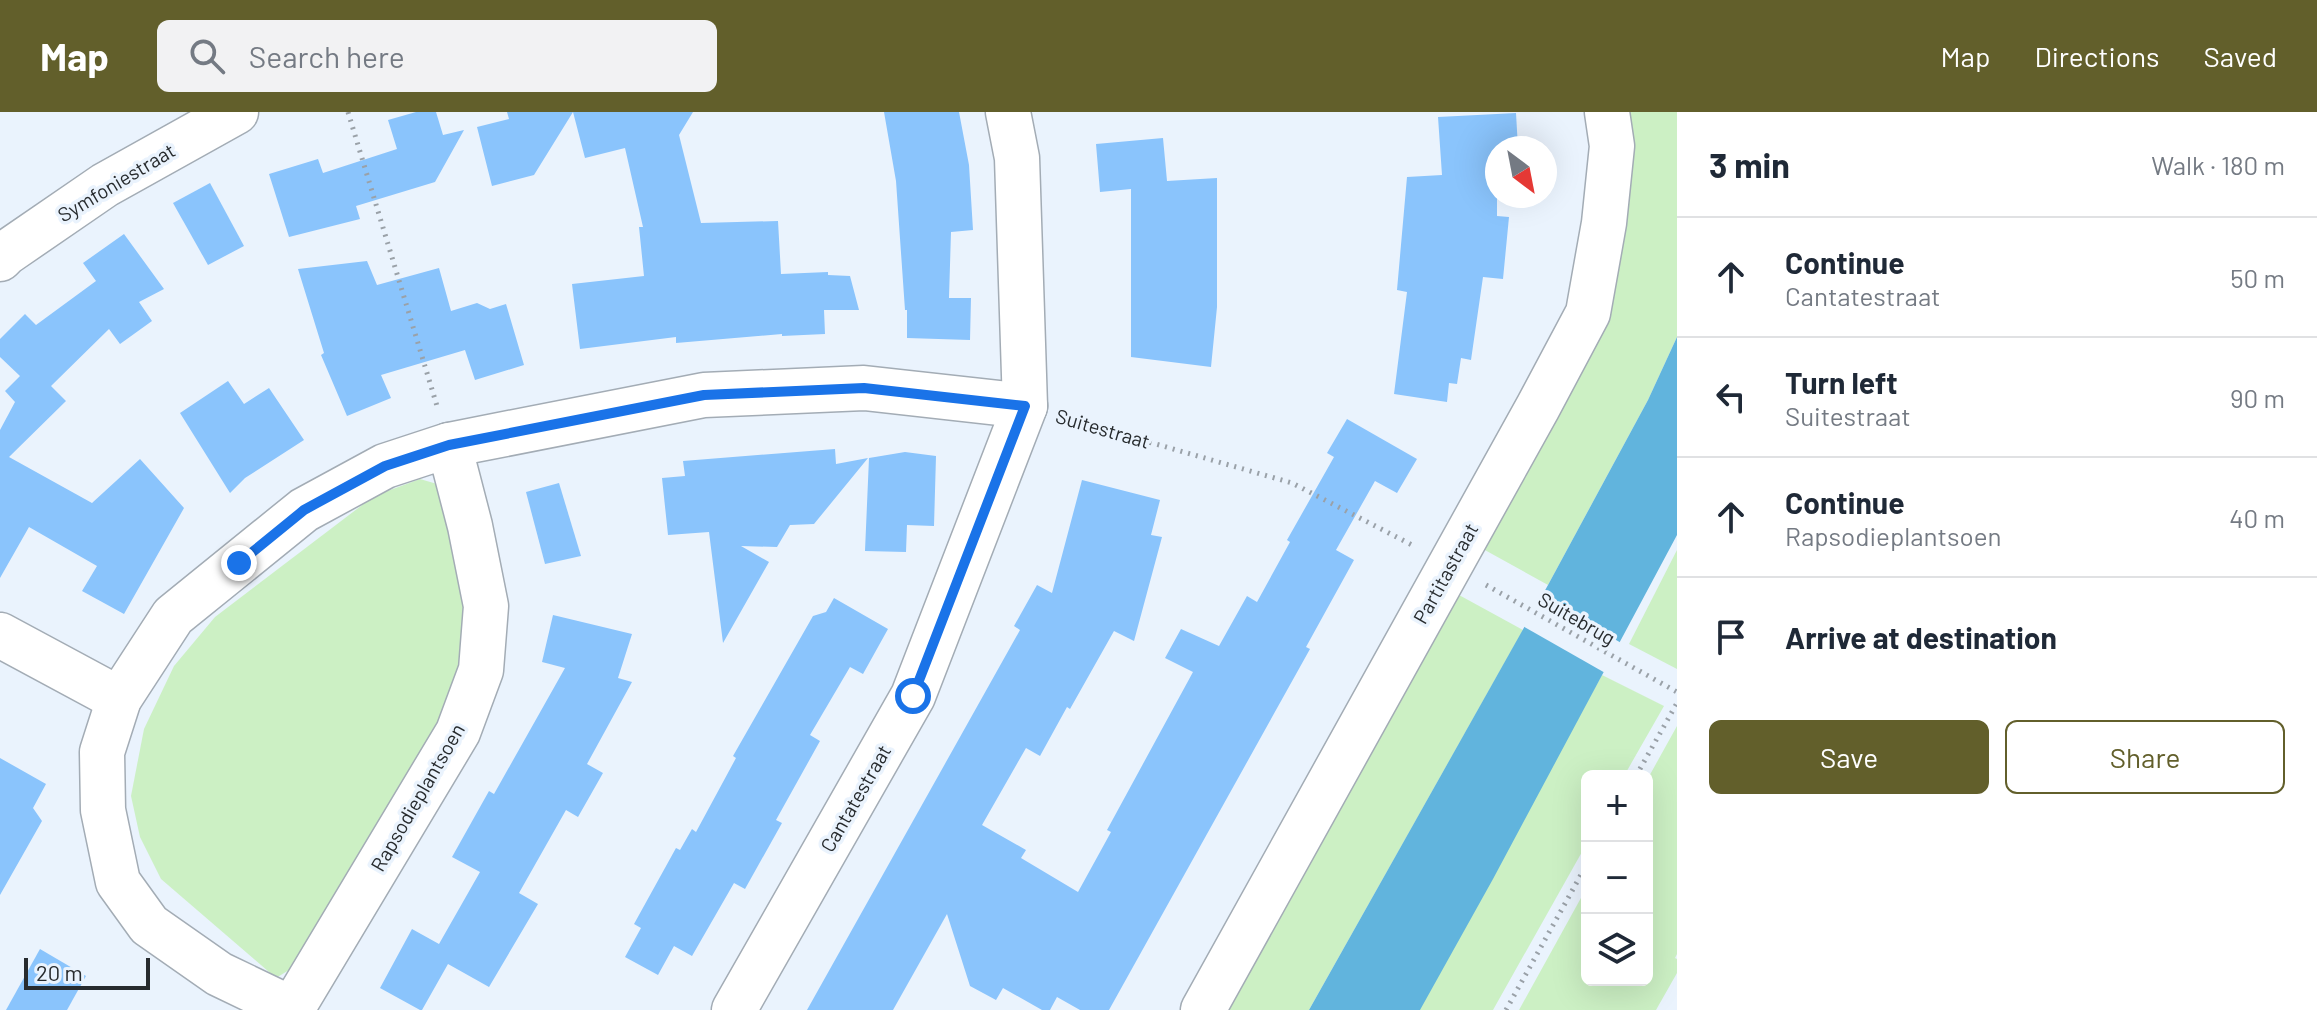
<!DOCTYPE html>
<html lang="en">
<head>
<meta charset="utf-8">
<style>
  :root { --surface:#fff; --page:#f2f2f3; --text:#1f2937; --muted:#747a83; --line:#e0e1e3; --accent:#625f2b }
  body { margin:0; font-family:Barlow,sans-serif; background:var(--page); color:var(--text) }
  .controls { position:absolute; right:24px; bottom:24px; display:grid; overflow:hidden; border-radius:12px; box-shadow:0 8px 32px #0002 }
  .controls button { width:72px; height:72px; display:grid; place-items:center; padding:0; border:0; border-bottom:2px solid var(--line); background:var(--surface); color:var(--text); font:40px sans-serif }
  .compass { position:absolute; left:1485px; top:24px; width:72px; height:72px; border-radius:50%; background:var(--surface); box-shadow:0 8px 32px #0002; rotate:148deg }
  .scale { position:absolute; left:24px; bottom:20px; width:126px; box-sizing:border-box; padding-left:8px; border:4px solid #272b2e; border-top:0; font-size:22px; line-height:28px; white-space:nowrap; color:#272b2e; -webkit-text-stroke:6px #eaf3fd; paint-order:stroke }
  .stop { position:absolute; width:24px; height:24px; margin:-18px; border:6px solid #1a73e8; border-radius:50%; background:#fff }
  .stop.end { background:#1a73e8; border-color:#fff; box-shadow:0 2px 8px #0008 }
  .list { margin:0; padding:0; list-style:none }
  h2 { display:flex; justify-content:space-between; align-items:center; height:104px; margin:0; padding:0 32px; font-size:34px }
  h2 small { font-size:26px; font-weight:400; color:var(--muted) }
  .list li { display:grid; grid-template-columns:52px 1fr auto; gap:24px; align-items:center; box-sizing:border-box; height:120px; padding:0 32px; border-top:2px solid var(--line) }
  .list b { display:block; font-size:30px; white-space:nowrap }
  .list p { margin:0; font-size:26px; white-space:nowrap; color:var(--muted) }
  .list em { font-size:26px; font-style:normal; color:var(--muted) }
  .actions { display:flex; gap:16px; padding:24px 32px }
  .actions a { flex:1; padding:18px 0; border:2px solid var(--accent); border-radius:12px; text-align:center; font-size:28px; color:var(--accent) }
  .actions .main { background:var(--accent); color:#fff }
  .icon { flex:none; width:44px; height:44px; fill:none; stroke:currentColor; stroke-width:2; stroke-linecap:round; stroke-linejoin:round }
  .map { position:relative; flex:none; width:1677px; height:898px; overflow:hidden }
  header { display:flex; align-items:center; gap:48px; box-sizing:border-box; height:112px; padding:0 40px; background:var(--accent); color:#fff }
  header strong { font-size:38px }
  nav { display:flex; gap:44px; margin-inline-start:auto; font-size:28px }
  .search { width:560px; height:72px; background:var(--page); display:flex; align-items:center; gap:20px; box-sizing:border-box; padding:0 28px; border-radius:12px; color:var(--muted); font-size:30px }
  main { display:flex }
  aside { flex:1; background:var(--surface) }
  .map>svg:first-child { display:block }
  .green { fill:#ccf0c4 }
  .water { fill:#61b4dd }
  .pier { fill:#eaf3fd }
  .building { fill:#8ac4fc }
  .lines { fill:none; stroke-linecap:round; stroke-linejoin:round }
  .street-casing { stroke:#a3acb5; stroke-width:47 }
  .path { stroke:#9aa1a8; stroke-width:5; stroke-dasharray:2 6; stroke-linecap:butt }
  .street { stroke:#fff; stroke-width:44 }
  .route { stroke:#1a73e8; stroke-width:10 }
  .labels { text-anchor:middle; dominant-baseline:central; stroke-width:7; stroke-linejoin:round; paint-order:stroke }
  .street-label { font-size:20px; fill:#272b2e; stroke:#eaf3fd }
</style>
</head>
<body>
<header>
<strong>Map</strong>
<div class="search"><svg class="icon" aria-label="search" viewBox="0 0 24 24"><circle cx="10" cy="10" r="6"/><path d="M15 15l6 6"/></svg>Search here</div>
<nav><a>Map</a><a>Directions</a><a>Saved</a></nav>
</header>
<main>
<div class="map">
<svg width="1677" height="898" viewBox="0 0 1677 898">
  <rect width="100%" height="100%" fill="#eaf3fd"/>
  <!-- green -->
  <g class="green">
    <path d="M1630,0H1677V225L1648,288L1548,473L1483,437L1541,328L1591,244L1609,196L1630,15Z"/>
    <path d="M420,367L437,372L468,482L467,520L457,570L433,623L302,850L276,866L161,767L140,725L131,684L144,617L174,554L215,505L374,384Z"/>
    <path d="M1677,438V557L1629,532Z"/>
    <path d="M1459,483L1523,518L1309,898H1228Z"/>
    <path d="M1602,563L1664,594L1624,664H1587V731L1493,898H1416Z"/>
    <path d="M1677,614V842L1675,846L1677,847V861L1656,898H1519L1587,775V868H1647V668Z"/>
  </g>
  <!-- water -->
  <path class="water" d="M1677,225V423L1493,767L1420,898H1309L1548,473L1648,288Z"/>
  <!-- pier -->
  <path class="pier" d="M1538,483L1623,532L1607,562L1521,513Z"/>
  <!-- building -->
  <g class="building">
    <path d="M416,0H436L443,23L464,18L435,70L356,94L360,107L289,125L269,62L318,47L323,61L397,37L388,8Z"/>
    <path d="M507,0H573L534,63L492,74L477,15L509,7Z"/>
    <path d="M573,0H693L679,23L701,111L778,109L781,162L828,160V163L850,164L859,198H824L825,222L782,224V222L676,231V225L580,237L572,172L644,164L639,115H643L625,36L585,46Z"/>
    <path d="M884,0H959L969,53L973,118L951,120L949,186H971L970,228L907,226V198H905L896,69Z"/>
    <path d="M1516,1L1518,36H1497V104L1509,105L1503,167L1483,165L1471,248L1461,246L1457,272L1449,271L1447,290L1394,282L1407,180L1397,178L1407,65L1442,63L1438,5Z"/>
    <path d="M1163,26L1167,69L1217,66V195L1211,255L1131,245V77L1100,80L1096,32Z"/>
    <path d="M210,71L244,134L208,153L173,91Z"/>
    <path d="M124,122L164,177L139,190L152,209L120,232L109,217L51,274L66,289L9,345L92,391L140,347L184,396L124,502L82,479L97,454L29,415L0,466V318L15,290L5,279L20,264L0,245V227L25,202L36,213L96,169L83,151Z"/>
    <path d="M367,149L377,173L439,156L451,199L477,191L490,197L506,192L524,253L475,268L465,238L381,263L391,286L347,304L321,243L324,241L298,157Z"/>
    <path d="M228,269L244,292L269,276L304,328L245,366L230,381L180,301Z"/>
    <path d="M1347,307L1417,347L1397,381L1375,369L1336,438L1354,448L1306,535L1310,537L1109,898H1080L1057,885L1050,898H1042L1003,876L996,888L970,874L947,802L893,898H807L1020,518L1014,514L1037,473L1052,481L1082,368L1160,388L1151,423L1162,425L1134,529L1114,519L1070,597L1067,595L1040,644L1026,636L982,713L1026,738L1021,746L1078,780L1111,720L1107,718L1193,560L1165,546L1181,517L1219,534L1247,484L1257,490L1290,430L1287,428L1334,345L1327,341Z"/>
    <path d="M835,337L836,352L868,346L814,412L790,413L777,435L741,434L769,450L723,531L709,420L668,423L662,366L685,364L683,349Z"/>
    <path d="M905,340L936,344L934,414L907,413L906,440L865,439L869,346Z"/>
    <path d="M559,371L581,444L545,452L526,380Z"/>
    <path d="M834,486L888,517L863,562L850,555L810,623L820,629L776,708L782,711L745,777L734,771L692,844L674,834L658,863L625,845L641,816L634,812L676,736L680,738L692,717L696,720L736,646L733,644L813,504L826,500Z"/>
    <path d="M553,503L632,522L618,566L632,570L587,652L603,661L578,705L566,698L519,781L538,792L489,875L448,852L422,898H420L380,876L412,817L439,832L480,760L452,745L489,679L494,682L565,556L542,550Z"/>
    <path d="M0,646L46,672L33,696L42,709L0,783Z"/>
    <path d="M40,837L86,864L67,898H6Z"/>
  </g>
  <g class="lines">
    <!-- street casing -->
    <g class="street-casing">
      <g id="street">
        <path d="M0,147L6,141L105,73L236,0"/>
        <path d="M449,333L704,283L864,276L1025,294"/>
        <path d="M0,523L119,587"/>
        <path d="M291,898L292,897L458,620L481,558L486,494L470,414L449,333L385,354L304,398L173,504L119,587L102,640L103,698L118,770L149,813L219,862L292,897L293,898"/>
        <path d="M734,898L913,584L1025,294L1017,46L1008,0"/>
        <path d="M1203,898L1538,295L1588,201L1604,111L1612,34L1607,0"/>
      </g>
    </g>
    <!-- path -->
    <g class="path">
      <path d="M348,0L437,294"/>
      <path d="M1065,306L1292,371L1414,434"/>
      <path d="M1486,473L1677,580"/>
      <path d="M1636,664L1677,591"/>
      <path d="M1506,898L1587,752"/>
    </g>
    <!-- street -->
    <use href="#street" class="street"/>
  </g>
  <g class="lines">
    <!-- route -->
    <path class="route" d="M239,451L304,398L385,354L449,333L704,283L864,276L1025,294L913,584"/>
  </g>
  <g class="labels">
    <!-- street labels -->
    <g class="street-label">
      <text transform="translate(116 70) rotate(-31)">Symfoniestraat</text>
      <text transform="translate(1103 316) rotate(16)">Suitestraat</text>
      <text transform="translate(1445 461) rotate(-61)">Partitastraat</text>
      <text transform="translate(1577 506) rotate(30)">Suitebrug</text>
      <text transform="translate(417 685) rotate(-60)">Rapsodieplantsoen</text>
      <text transform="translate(855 686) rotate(-60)">Cantatestraat</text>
    </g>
  </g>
</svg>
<div class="controls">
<button>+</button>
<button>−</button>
<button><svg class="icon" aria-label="layers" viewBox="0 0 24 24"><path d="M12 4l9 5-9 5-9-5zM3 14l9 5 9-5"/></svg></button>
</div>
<svg class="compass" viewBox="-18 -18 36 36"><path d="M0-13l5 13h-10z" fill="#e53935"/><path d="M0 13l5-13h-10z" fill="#747a83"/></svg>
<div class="scale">20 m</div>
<div class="stop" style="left:913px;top:584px"></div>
<div class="stop end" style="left:239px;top:451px"></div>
</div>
<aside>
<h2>3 min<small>Walk · 180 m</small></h2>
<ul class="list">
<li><svg class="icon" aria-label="ahead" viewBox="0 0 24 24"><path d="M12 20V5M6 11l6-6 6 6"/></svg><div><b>Continue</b><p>Cantatestraat</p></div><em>50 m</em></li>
<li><svg class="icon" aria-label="left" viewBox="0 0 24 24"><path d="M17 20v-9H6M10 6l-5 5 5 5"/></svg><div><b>Turn left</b><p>Suitestraat</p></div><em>90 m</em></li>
<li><svg class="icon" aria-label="ahead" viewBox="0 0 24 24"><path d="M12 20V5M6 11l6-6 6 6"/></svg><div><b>Continue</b><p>Rapsodieplantsoen</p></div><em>40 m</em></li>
<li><svg class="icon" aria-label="arrive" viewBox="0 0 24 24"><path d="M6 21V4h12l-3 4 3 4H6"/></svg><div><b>Arrive at destination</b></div></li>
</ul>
<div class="actions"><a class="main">Save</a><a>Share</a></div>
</aside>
</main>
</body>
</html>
